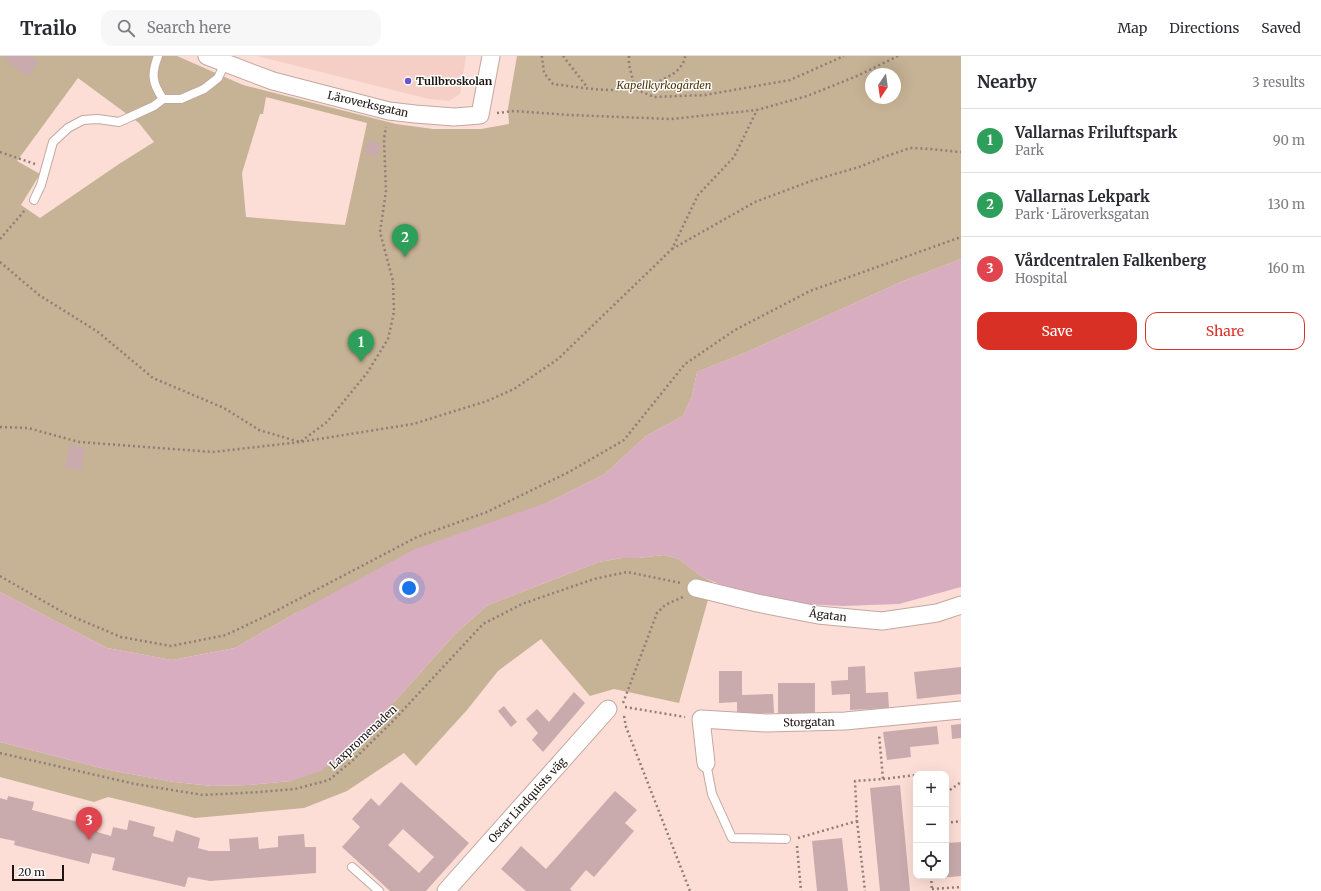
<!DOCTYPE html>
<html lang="en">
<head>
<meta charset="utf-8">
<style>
  :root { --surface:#fff; --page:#f7f7f7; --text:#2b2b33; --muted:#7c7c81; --line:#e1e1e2; --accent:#d93025 }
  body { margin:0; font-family:Merriweather,serif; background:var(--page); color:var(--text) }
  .controls { position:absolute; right:12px; bottom:12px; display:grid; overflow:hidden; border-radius:8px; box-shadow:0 4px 16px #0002 }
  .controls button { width:36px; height:36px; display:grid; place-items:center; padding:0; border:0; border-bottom:1px solid var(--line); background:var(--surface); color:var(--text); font:20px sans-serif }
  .compass { position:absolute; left:865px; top:12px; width:36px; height:36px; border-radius:50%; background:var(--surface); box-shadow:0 4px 16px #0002; rotate:193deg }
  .scale { position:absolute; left:12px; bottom:10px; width:52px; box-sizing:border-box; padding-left:4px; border:2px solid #1d1311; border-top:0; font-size:11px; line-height:14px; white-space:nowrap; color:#1d1311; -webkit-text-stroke:3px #fff; paint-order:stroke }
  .you { position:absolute; left:409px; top:532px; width:14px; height:14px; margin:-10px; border:3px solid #fff; border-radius:50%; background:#1a73e8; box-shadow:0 0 0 6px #1a73e833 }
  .badge { display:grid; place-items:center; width:26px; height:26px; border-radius:50%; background:var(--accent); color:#fff; font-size:13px; font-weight:700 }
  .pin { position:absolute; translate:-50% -33px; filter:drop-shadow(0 1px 2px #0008) }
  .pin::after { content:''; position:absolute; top:21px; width:14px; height:12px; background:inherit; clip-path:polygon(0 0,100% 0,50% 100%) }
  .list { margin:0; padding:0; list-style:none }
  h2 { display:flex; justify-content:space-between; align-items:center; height:52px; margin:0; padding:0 16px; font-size:17px }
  h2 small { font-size:13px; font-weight:400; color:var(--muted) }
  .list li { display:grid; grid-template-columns:26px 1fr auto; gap:12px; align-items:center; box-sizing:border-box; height:64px; padding:0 16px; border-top:1px solid var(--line) }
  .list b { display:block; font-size:15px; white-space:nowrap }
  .list p { margin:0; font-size:13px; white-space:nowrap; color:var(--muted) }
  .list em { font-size:13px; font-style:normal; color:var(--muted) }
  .actions { display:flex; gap:8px; padding:12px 16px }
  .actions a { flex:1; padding:9px 0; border:1px solid var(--accent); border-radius:12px; text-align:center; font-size:14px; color:var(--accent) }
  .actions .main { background:var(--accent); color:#fff }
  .icon { flex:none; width:22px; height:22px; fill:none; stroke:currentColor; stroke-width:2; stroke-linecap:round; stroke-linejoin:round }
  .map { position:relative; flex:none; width:961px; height:835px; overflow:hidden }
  header { display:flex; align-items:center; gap:24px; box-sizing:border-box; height:56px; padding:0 20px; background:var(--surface); border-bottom:1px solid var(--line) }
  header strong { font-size:19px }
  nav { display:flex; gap:22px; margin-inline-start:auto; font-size:14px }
  .search { width:280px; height:36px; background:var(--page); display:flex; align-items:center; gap:10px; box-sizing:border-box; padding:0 14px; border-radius:12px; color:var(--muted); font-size:15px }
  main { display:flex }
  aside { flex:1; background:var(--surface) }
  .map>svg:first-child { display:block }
  .built { fill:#f5cfc6 }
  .green { fill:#c6b294; fill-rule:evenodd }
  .water { fill:#d8adc0 }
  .building { fill:#c9abad; fill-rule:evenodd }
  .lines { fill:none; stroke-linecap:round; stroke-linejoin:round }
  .lane-casing { stroke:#c3a7a0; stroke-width:10 }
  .street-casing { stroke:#c3a7a0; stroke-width:19 }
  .path { stroke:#917d78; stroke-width:2.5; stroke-dasharray:2 3; stroke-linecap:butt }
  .lane { stroke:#fff; stroke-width:8 }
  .street { stroke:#fff; stroke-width:17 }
  .poi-dot { fill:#6655ce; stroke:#fff; stroke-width:1.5 }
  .labels { text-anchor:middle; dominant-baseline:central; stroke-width:3; stroke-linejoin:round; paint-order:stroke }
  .poi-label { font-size:11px; font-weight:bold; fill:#1d1311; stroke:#fff; text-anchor:start }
  .park-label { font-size:11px; font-style:italic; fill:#4f3608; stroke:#fff }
  .street-label { font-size:11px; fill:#1d1311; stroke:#fff }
</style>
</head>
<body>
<header>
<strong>Trailo</strong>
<div class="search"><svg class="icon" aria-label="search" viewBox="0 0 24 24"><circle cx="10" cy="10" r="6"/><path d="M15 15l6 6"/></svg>Search here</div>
<nav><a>Map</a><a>Directions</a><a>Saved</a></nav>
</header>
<main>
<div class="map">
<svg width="961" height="835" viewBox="0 0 961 835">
  <rect width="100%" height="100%" fill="#fcded6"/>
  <!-- built -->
  <path class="built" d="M257,0H466L460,38L449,45L429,43Z"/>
  <!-- green -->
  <g class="green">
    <path d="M0,0H177L243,29L396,68L433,73H481L509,68L508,52L517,0H961V203L901,226L747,296L697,316L692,340L683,360L646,380L605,418L551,445L296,557L235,592L172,604L107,592L0,536ZM871,18H895V42H871ZM78,22L139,67L154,86L119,108L40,162L21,149L40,118L17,105ZM266,41L367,67L345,169L246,161L242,117L260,58H263Z"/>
    <path d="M664,499L679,503L701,520L713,526L679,647L614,633L590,640L541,583L498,615L467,654L416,710L404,697L347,735L304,752L195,762L108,741L94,746L0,721V686L109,714L174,726L212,730L249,729L291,725L395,645L457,576L488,549L599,506L622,502H638Z"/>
  </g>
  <!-- water -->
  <path class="water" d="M961,203V531L899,548L843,550L785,547L730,533L701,520L679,503L664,499L638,502H622L599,506L488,549L457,576L395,645L359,683L321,715L291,725L249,729L212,730L174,726L109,714L0,686V536L107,592L172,604L235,592L296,557L415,493L551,445L605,418L646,380L683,360L692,340L697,316L747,296L901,226Z"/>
  <!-- building -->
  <g class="building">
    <path d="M6,0H31L39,6L28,21L4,3Z"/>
    <path d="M368,84L381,88L378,101L365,98Z"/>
    <path d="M69,389L85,392L81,415L65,412Z"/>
    <path d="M865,610L866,637L888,636L889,652L850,654V638L832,639L831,625L848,624V611Z"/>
    <path d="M961,611V638L917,643L914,616Z"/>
    <path d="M719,615H742V639L773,638L774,657L737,658V646L719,647Z"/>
    <rect x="778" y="627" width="37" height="30"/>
    <path d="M574,636L585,647L543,696L532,684L538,677L526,663L537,653L549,666Z"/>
    <path d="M504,650L517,666L511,671L498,655Z"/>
    <path d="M961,668V682L952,683L951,669Z"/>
    <path d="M937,670L939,688L910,691L911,701L887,704L883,676Z"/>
    <path d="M401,726L469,787L426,835H390L342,791L360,771L352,763L371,742L379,750ZM403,773L434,801L419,817L388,789Z"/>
    <path d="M900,729L910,835H880L870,732Z"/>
    <path d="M615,735L637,754L625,767L634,775L594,821L586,814L570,833L572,835H526L501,813L521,790L546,813Z"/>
    <path d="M8,740L34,746L32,754L98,771L97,776L111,780L113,771L127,774L129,764L155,771L153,780L173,786L176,774L200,782L198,792L209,795H230L229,783L258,781L259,793L278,791V780L304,778L305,791H316V817L210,825L188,821L185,831L112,814L115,802L92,797L89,808L14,789L15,785L0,782V742L7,744Z"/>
    <path d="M842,782L848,835H817L812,785Z"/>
    <path d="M961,786V820L940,822V820H946V787Z"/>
  </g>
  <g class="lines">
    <!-- lane casing -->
    <g class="lane-casing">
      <g id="lane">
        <path d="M158,0C151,18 152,27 163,43"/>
        <path d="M34,144L41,129L53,86L68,72L83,64L98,63L119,66L154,50L163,43H181L204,33L218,22L225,7"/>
        <path d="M706,707L712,738L732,782L786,783"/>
        <path d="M352,811L379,835"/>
      </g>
    </g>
    <!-- street casing -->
    <g class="street-casing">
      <g id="street">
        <path d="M207,0L273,25L389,55L415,58L454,61L480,59L491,0"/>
        <path d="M696,532L757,547L818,559L882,565L937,557L961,549"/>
        <path d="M706,707L701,663L766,667L845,665L961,654"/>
        <path d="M446,835L608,653"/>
      </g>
    </g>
    <!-- path -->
    <g class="path">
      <path d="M541,0L542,1L544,17L553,28C594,33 633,42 671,19C677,16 685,7 685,0"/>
      <path d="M563,0L587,31"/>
      <path d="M629,0V8L635,33L654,41L705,39L790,24L844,0"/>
      <path d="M497,57L514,55L570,59L671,63L757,54"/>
      <path d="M0,96L35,108"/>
      <path d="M0,183L26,153"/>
      <path d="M672,193L755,146L811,125L859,111L887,100L910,92L930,93L961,96"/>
      <path d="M0,206L39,239L98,276L153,322L224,352L259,374L300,386L327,366L367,317L388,283L394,256L393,225L380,176L386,135L384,83L386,71"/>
      <path d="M0,371L28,372L79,386L213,396L300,386L413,368L487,345L514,333L558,303L672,193L698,139L734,101L757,54L807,40L857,20L898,0"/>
      <path d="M0,520L64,557L121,581L171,590L226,579L272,557L417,481L487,456L569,416L624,384L685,308L735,274L810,235L961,181"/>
      <path d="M623,647L657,557L665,549L683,541"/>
      <path d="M625,651L685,661"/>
      <path d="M624,660L626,671L690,835"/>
      <path d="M0,697L135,728L203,739L260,736L295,733L329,724L352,705L393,665L483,568L522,548L594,523L627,516L681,527"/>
      <path d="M883,723L916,719"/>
      <path d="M946,737L961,726"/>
      <path d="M857,765L865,835"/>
      <path d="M946,767L961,765"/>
      <path d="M798,782L857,765L855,725L883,723L879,678"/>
      <path d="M797,790L801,835"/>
      <path d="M931,820L932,835"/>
      <path d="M932,833L961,831"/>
    </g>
    <!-- lane -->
    <use href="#lane" class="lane"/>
    <!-- street -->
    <use href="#street" class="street"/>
  </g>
  <!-- markers -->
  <circle class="poi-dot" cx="408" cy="25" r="4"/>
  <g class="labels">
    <!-- poi labels -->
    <g class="poi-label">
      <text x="416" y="25">Tullbroskolan</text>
    </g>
    <!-- park labels -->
    <g class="park-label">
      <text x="664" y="29">Kapellkyrkogården</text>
    </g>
    <!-- street labels -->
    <g class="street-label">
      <text transform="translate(368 48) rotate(13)">Läroverksgatan</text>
      <text transform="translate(828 559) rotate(7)">Ågatan</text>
      <text transform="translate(809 666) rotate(-1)">Storgatan</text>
      <text transform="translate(363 681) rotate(-43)">Laxpromenaden</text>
      <text transform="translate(527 744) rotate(-48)">Oscar Lindquists väg</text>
    </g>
  </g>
</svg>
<div class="controls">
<button>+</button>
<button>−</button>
<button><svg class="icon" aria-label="locate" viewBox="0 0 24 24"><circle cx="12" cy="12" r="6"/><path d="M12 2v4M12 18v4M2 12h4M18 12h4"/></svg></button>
</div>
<svg class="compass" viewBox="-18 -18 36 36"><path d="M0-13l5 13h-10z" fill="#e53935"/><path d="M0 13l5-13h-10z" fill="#7c7c81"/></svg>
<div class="scale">20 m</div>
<div class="you"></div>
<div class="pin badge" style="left:361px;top:306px;background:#2e9e5b">1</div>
<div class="pin badge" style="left:405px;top:201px;background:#2e9e5b">2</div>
<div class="pin badge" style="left:89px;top:784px;background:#e0444e">3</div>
</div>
<aside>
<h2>Nearby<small>3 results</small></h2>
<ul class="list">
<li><span class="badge" style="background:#2e9e5b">1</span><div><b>Vallarnas Friluftspark</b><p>Park</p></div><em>90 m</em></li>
<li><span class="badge" style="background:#2e9e5b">2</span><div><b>Vallarnas Lekpark</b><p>Park · Läroverksgatan</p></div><em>130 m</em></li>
<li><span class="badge" style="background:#e0444e">3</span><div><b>Vårdcentralen Falkenberg</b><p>Hospital</p></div><em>160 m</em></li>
</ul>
<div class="actions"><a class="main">Save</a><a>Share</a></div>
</aside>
</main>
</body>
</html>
